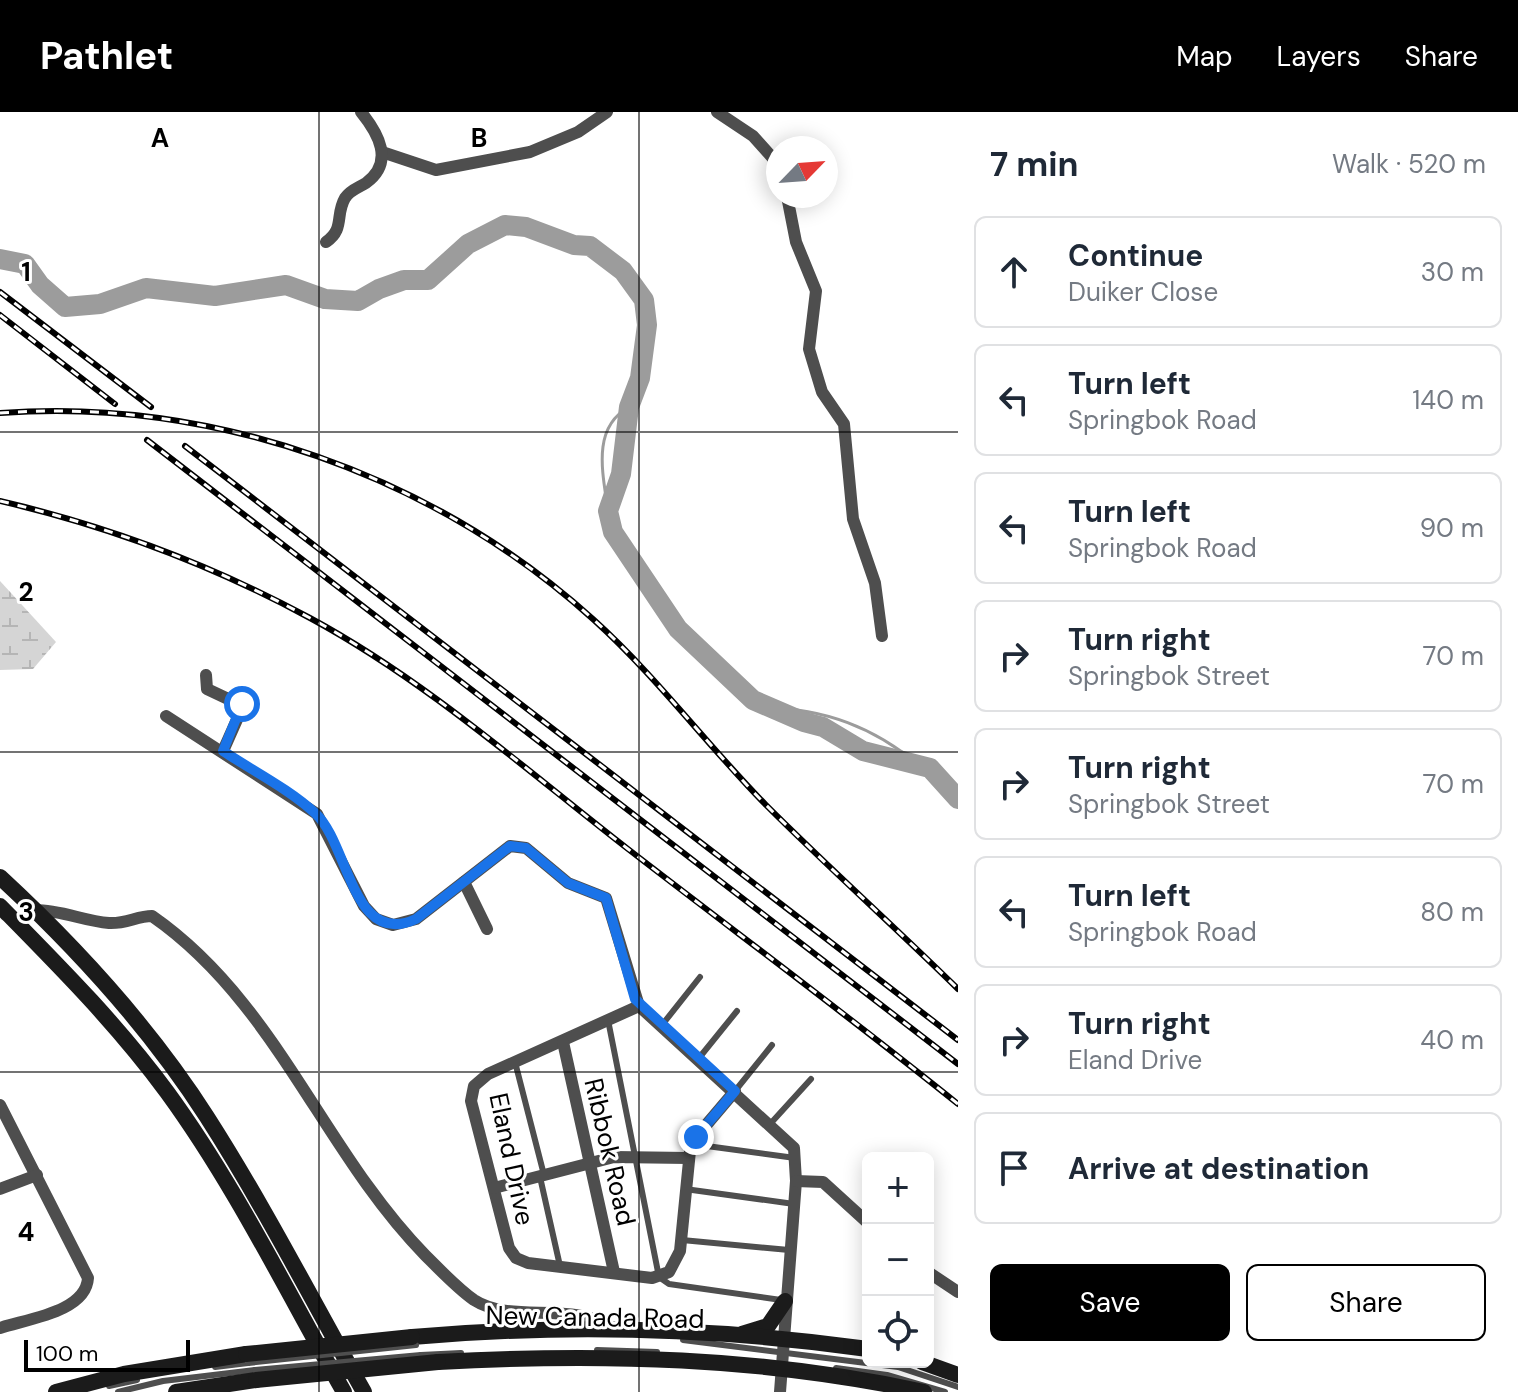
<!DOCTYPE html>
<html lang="en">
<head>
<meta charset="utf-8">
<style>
  :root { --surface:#fff; --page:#f2f2f3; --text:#1f2937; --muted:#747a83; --line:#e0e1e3; --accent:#000 }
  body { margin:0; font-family:"DM Sans",sans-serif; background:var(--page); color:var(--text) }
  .controls { position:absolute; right:24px; bottom:24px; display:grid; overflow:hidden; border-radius:12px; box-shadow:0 4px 20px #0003 }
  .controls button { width:72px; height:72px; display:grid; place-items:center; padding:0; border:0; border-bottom:2px solid var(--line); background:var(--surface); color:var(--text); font:40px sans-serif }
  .compass { position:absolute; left:766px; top:24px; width:72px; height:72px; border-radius:50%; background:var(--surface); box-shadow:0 4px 20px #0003; rotate:65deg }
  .scale { position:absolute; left:24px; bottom:20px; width:166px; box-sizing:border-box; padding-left:8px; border:4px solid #000; border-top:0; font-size:22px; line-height:28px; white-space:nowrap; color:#000; -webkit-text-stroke:6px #fff; paint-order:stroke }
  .stop { position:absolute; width:24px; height:24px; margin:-18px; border:6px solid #1a73e8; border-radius:50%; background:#fff }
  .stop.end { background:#1a73e8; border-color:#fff; box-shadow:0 2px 8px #0008 }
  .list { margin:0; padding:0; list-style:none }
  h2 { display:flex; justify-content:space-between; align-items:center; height:104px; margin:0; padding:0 32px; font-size:34px }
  h2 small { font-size:26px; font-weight:400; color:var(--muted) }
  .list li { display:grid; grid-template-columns:52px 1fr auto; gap:24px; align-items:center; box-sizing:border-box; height:112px; margin:0 16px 16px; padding:0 16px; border:2px solid var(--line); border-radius:12px }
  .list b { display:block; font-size:30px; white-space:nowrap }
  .list p { margin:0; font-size:26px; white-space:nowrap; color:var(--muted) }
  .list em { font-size:26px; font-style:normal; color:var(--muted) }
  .actions { display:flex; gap:16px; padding:24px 32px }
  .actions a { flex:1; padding:18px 0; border:2px solid var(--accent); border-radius:12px; text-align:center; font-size:28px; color:var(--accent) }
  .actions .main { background:var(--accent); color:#fff }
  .icon { flex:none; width:44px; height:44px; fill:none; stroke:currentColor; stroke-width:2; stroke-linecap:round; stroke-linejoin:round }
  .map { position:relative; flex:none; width:958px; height:1280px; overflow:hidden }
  header { display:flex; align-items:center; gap:48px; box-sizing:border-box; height:112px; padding:0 40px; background:var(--accent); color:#fff }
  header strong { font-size:38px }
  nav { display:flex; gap:44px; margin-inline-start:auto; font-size:28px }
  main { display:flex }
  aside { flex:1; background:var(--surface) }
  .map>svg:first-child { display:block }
  .wetland { fill:url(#wetland-marsh) }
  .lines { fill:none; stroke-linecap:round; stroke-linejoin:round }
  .stream { stroke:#9c9c9c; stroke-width:3 }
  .river { stroke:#9c9c9c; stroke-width:20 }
  .lane { stroke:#4e4e4e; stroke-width:6 }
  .street { stroke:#4e4e4e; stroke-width:12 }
  .secondary { stroke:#1b1b1b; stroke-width:16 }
  .rail-casing { stroke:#000; stroke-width:6 }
  .rail { stroke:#fff; stroke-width:3; stroke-dasharray:9; stroke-linecap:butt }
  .lane-bridge { stroke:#4e4e4e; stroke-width:6 }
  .secondary-bridge { stroke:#1b1b1b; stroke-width:16 }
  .route { stroke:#1a73e8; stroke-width:10 }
  .grid { fill:none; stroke:#000; stroke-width:2; stroke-opacity:0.55 }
  .labels { text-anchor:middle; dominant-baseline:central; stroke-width:6; stroke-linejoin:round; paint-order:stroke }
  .street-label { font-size:26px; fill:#000; stroke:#fff }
  .grid-label { font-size:26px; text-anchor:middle; font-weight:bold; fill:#000; stroke:#fff; stroke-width:6; stroke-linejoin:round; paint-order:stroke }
</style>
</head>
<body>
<header>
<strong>Pathlet</strong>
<nav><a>Map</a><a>Layers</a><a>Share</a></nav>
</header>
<main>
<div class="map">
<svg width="958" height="1280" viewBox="0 0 958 1280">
  <defs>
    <pattern id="wetland-marsh" width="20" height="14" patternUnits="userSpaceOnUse" patternTransform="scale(2)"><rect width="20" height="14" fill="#d5d5d5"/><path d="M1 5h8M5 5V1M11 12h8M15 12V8" fill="none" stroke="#b5b5b5"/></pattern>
  </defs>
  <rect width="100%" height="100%" fill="#fff"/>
  <!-- wetland -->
  <path class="wetland" d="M0,469L56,530L33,557L0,558Z"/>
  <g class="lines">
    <!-- stream -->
    <g class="stream">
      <path d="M608,399C603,362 591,316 629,295"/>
      <path d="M764,595C825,597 874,615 920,654"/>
    </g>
    <!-- river -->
    <path class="river" d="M0,147L25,152L40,173L65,195L100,192L146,176L215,184L286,173L325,187L358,189L379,177L404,168H428L468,132L505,113L526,115L574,133L590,134L623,159L644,188L647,213L640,266L629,295L621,362L608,399L613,420L678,517L753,588L804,610L823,615L863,639L930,656L958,687"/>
    <!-- lane -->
    <g class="lane">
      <path d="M608,908L659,1165L669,1172L781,1188"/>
      <path d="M662,913L700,865"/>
      <path d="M699,946L737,899"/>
      <path d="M515,950L544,1063"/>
      <path d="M735,979L772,933"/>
      <path d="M771,1011L811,967"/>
      <path d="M692,1032L795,1046"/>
      <path d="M540,1065L560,1154"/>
      <path d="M685,1077L794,1092"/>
      <path d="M682,1128L789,1138"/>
      <path d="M683,1228L898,1255L958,1275"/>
      <path d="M597,1238L657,1240"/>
      <path d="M421,1243L461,1241"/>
      <path d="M215,1255L248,1251"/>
      <path d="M836,1256L887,1263L945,1280"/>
      <path d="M109,1274L137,1268"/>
      <path d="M118,1280L163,1269L255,1258"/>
    </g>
    <!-- street -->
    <g class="street">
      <path d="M717,0L753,24L778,52"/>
      <path d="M382,40L436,58L530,40L578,20L607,0"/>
      <path d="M787,84L796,130L816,179L809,237L822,280L844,312L853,407L875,471L882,524"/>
      <path d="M326,130C345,117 335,103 345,86C350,78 358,76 366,71C395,50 378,21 361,0"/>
      <path d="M206,563L207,577L243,594L223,639"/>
      <path d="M166,604L317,702L364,794L376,807L393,813L416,807L510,734L526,736L568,771L606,786L639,894L794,1036L796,1069L780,1280"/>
      <path d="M464,770L487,817"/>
      <path d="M35,798C61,798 84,809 109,811C126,812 137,804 152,804C276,890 323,1039 425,1143C439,1157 458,1177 474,1188C513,1213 573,1187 615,1218"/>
      <path d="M639,894L488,962L474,974L471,989L509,1136L516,1146L528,1151L652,1166L669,1160L680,1139L690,1039L696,1025L735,979"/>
      <path d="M563,930L614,1160"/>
      <path d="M0,993L88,1166C86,1200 27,1207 0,1216"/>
      <path d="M796,1069L823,1070L868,1111"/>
      <path d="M494,1076L614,1045L688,1046"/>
      <path d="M0,1077L37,1063"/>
      <path d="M928,1160L958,1180"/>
    </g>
    <!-- secondary -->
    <g class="secondary">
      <path d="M0,765C78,837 150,916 207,1005C264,1094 312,1188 364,1280"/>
      <path d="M0,794C59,854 117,912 167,980C235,1073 287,1180 344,1280"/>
      <path d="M742,1222L768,1214L785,1189"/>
      <path d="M412,1225C562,1212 719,1216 868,1237"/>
      <path d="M438,1250C600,1241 764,1245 924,1280"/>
      <path d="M922,1250L958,1263"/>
      <path d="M56,1280L124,1262L246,1242"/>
      <path d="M176,1280L256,1268"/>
    </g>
    <!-- rail casing -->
    <g class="rail-casing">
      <g id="rail">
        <path d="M0,180L151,295"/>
        <path d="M0,203L115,292"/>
        <path d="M0,301C214,285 435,364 594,508C657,565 707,633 766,693C829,756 895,815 958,877"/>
        <path d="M147,328L958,952"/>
        <path d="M185,334L958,928"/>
        <path d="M0,389C108,414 212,453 310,506C425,568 525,657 628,737C738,822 850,905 958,992"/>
      </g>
    </g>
    <!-- rail -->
    <use href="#rail" class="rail"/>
    <!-- lane-bridge -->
    <g class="lane-bridge">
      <path d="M248,1251L416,1233"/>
      <path d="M255,1258L421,1243"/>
    </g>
    <!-- secondary-bridge -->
    <g class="secondary-bridge">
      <path d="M246,1242L412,1225"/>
      <path d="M256,1268L438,1250"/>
    </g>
  </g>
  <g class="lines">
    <!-- route -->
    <path class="route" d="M242,592L223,639C253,659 289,677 315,701C349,731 352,837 416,807L510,734L526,736L568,771L606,786L635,887L735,979L696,1025"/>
  </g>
  <!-- grid -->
  <path class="grid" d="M319,0V1280M639,0V1280M0,320H958M0,640H958M0,960H958"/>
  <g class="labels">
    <!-- street labels -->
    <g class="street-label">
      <text transform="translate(610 1040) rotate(77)">Ribbok Road</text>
      <text transform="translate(512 1047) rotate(78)">Eland Drive</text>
      <text transform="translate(595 1205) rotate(1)">New Canada Road</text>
    </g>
  </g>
  <g class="grid-label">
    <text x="160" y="35">A</text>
    <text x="479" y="35">B</text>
    <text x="26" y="169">1</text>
    <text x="26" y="489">2</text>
    <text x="26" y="809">3</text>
    <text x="26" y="1129">4</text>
  </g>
</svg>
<div class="controls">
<button>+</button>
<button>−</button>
<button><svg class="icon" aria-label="locate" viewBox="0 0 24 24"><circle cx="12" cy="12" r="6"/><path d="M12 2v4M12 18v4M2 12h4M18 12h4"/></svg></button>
</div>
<svg class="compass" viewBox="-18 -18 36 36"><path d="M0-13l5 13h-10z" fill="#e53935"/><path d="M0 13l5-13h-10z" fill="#747a83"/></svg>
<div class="scale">100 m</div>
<div class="stop" style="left:242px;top:592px"></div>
<div class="stop end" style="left:696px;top:1025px"></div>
</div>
<aside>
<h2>7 min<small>Walk · 520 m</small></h2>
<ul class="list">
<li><svg class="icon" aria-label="ahead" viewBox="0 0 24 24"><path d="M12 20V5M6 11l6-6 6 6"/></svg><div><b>Continue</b><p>Duiker Close</p></div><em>30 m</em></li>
<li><svg class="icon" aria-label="left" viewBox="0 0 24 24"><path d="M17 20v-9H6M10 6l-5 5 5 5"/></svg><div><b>Turn left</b><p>Springbok Road</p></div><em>140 m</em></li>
<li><svg class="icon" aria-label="left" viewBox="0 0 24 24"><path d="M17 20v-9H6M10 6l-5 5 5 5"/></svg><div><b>Turn left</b><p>Springbok Road</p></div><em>90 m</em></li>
<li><svg class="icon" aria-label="right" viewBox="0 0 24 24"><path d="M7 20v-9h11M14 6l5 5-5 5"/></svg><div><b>Turn right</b><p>Springbok Street</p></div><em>70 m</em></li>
<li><svg class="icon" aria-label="right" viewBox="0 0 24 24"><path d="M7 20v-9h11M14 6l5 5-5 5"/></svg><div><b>Turn right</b><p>Springbok Street</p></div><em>70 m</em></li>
<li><svg class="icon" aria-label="left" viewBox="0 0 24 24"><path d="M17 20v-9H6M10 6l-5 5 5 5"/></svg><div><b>Turn left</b><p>Springbok Road</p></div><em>80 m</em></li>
<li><svg class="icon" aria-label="right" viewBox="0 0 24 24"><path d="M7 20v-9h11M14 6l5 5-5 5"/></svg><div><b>Turn right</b><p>Eland Drive</p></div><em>40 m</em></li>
<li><svg class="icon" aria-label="arrive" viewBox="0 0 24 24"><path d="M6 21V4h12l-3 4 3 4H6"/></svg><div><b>Arrive at destination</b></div></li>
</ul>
<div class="actions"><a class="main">Save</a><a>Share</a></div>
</aside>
</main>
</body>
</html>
